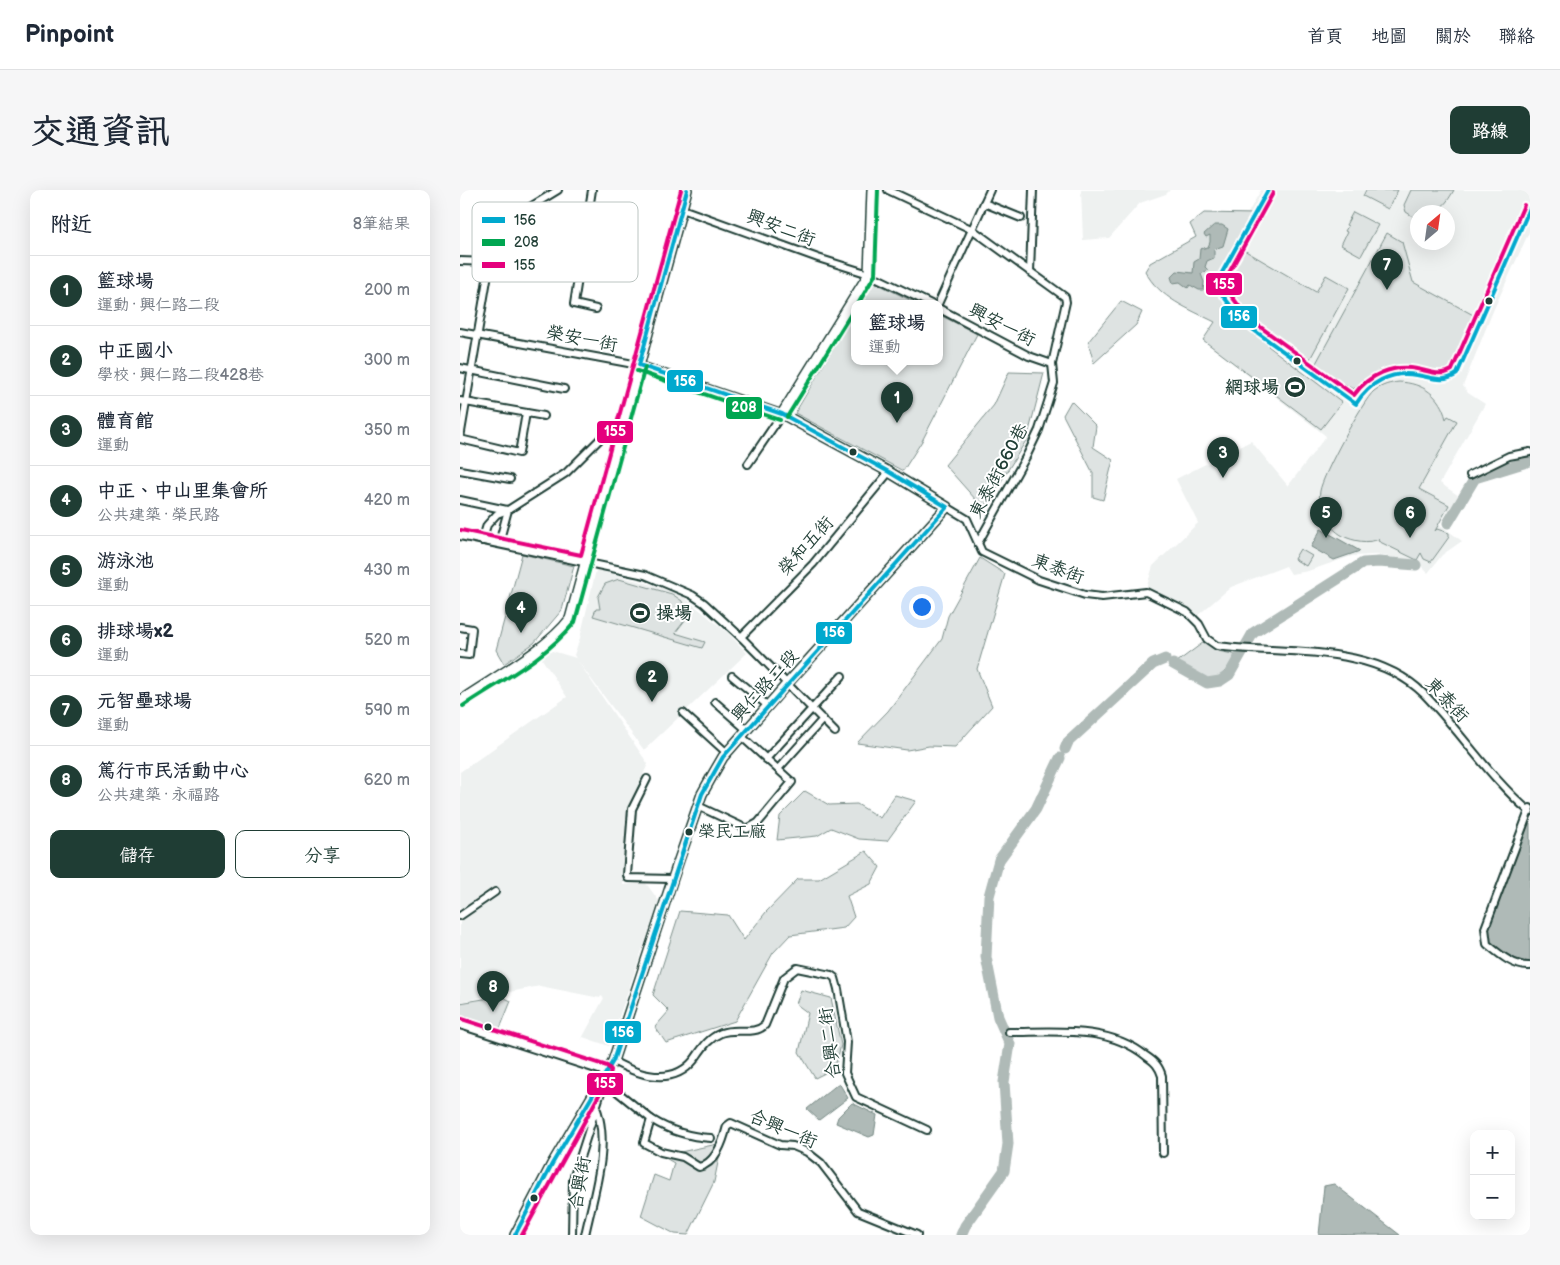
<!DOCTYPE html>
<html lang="zh-TW">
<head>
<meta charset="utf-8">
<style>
  :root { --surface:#fff; --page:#f6f6f7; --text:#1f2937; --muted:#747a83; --line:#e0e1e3; --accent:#1f3d34 }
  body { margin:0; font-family:"Balsamiq Sans","LXGW WenKai TC",sans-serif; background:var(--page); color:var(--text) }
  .controls { position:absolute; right:15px; bottom:15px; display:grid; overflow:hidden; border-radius:10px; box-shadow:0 5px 20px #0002 }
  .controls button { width:45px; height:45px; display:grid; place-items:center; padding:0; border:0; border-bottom:1px solid var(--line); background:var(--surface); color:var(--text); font:25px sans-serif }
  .compass { position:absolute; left:950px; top:15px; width:45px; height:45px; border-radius:50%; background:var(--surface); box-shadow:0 5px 20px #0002; rotate:29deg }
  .you { position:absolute; left:461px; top:416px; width:18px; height:18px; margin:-12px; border:4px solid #fff; border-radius:50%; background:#1a73e8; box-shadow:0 0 0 8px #1a73e833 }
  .badge { display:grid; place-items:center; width:32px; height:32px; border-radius:50%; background:var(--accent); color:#fff; font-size:16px; font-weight:700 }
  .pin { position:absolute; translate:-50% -41px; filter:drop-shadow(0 1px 2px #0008) }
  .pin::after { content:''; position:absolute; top:26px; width:18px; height:15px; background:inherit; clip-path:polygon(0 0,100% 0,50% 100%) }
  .popup { position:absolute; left:391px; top:110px; width:92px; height:65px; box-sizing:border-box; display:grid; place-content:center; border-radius:10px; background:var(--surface); filter:drop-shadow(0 1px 4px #0005); font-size:16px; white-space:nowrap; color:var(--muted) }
  .popup b { font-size:19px; color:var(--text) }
  .popup::after { content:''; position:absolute; left:50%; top:100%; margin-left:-10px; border:10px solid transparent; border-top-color:var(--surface) }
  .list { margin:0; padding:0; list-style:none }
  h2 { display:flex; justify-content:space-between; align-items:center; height:65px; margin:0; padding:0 20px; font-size:21px }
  h2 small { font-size:16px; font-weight:400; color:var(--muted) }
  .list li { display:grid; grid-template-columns:32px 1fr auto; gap:15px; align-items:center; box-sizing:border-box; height:70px; padding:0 20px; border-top:1px solid var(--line) }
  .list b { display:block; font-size:19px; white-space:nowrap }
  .list p { margin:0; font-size:16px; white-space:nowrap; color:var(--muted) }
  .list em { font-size:16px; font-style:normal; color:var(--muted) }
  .actions { display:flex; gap:10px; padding:15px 20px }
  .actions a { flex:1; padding:11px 0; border:1px solid var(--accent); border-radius:10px; text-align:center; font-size:18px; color:var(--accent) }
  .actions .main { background:var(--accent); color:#fff }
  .map { position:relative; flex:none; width:1070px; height:1045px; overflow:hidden; border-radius:10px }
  header { display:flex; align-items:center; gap:30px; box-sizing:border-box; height:70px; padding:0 25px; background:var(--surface); border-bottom:1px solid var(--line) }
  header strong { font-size:24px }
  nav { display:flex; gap:28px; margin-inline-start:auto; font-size:18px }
  .intro { display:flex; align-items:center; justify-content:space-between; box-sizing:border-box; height:120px; padding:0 30px }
  h1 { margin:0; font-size:35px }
  .button { padding:12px 22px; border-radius:10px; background:var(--accent); color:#fff; font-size:18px; font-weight:700 }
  main { display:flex; gap:30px; padding:0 30px }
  aside { flex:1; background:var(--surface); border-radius:10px; box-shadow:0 5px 20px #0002 }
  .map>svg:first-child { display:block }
  .built { fill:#eef1f0; fill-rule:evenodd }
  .green { fill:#dee3e2; stroke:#7e908b }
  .water { fill:#afbab7; stroke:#758883 }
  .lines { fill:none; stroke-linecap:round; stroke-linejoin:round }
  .river { stroke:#afbab7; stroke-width:11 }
  .street-casing { stroke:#1f3d34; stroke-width:10 }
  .secondary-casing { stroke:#1f3d34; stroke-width:12 }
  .street { stroke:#fff; stroke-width:6 }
  .secondary { stroke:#fff; stroke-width:9 }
  .bus-1-casing { stroke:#fff; stroke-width:8 }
  .bus-2-casing { stroke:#fff; stroke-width:8 }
  .bus-3-casing { stroke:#fff; stroke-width:8 }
  .bus-1 { stroke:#00a9ce; stroke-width:4 }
  .bus-2 { stroke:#00a651; stroke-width:4 }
  .bus-3 { stroke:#e5007d; stroke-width:4 }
  .bus-dot { fill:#1f3d34; stroke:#fff; stroke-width:2 }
  .labels { text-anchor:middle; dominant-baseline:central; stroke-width:4; stroke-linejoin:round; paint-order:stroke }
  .bus-label { font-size:17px; fill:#1f3d34; stroke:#fff; text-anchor:start }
  .street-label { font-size:18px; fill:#1f3d34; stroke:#fff }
  .poi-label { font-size:18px; font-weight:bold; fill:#1f3d34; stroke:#fff; text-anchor:end }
  .key { fill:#fff; stroke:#bcc5c2; stroke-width:1 }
  .key-label { font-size:14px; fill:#1f3d34 }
  .line-badge { stroke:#fff; stroke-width:2 }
  .badge-label { font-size:14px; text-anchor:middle; font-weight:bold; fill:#fff }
</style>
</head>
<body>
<header>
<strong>Pinpoint</strong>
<nav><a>首頁</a><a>地圖</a><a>關於</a><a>聯絡</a></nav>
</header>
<div class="intro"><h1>交通資訊</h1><a class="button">路線</a></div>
<main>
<aside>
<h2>附近<small>8筆結果</small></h2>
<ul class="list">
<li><span class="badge">1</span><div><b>籃球場</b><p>運動 · 興仁路二段</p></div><em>200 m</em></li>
<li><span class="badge">2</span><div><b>中正國小</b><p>學校 · 興仁路二段428巷</p></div><em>300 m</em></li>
<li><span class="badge">3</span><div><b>體育館</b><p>運動</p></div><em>350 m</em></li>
<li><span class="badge">4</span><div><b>中正、中山里集會所</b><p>公共建築 · 榮民路</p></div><em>420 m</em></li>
<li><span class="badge">5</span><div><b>游泳池</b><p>運動</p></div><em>430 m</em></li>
<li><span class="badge">6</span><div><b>排球場x2</b><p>運動</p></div><em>520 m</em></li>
<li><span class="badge">7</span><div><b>元智壘球場</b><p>運動</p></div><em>590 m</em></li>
<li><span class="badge">8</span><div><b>篤行市民活動中心</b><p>公共建築 · 永福路</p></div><em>620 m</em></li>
</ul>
<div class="actions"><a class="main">儲存</a><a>分享</a></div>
</aside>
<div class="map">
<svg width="1070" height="1045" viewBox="0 0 1070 1045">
  <rect width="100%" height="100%" fill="#fff"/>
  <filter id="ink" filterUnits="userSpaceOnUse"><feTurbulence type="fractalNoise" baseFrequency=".02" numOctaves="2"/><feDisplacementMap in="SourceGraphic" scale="10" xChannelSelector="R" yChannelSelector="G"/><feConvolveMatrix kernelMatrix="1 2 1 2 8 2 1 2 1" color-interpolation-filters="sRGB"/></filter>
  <g filter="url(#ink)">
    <!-- built -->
    <g class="built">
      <path d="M621,0H710L706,4L680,13L649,48L623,50Z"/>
      <path d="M801,0H1070V40L1033,121L1003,196L1008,203L1025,214L980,293L999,306L979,334L1002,351L982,365L968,383L956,371L917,365L892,366L848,381L831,384L826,376L771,397L737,426L714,410L686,399L693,376L738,333L716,289L791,251L828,296L866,246L743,150L755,132L715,112L692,94L685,81L690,73L736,47L730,34L744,23H788ZM958,22H988V52H958Z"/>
      <path d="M136,380L190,394L220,404L268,443L287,463L184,560L117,470L188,574L168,617L163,695L185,692L199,711L149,856L123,847L120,852L144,808L141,806L140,808L80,796L0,812V582L107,507L80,466L89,460L116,468L114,465L120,448Z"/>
    </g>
    <!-- green -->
    <g class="green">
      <path d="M906,0H938L928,19L903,6Z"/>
      <path d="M951,0H994C984,18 979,22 958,22L957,29L946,22L944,15Z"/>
      <path d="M893,22L918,35L901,66L881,55L887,42L885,41L888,36L886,35Z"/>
      <path d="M744,23L795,24L777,56L856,102L866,85L889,98L845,178L811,153L808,156L882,212L861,239L743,150L755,132C729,119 699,108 685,81L690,73L736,47L730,34Z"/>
      <path d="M927,43L942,52L953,92L1017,127L997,175L985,185L949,176L919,180L893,199L855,175Z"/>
      <path d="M414,92L458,114H401Z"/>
      <path d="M661,111L682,122L676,135L634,173L628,152Z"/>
      <path d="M394,124V172H480V125L517,144L462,251L443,281L335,223Z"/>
      <path d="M549,182L584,183L567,249L524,319L485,275L534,215Z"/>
      <path d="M939,192C963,193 980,205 986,229L988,226L997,231L959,299L989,315L975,341L977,339L989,343V347L971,372L964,369L961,363L957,370L918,351L919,349C908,354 893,351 883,346C867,337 857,318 860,301C862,286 903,210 914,201C922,195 930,193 939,192Z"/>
      <path d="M611,211L636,236L633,257L653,270L643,310L633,307V283L603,225Z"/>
      <path d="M840,359L852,366L846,376L834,369Z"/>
      <path d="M62,364L114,376L102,420L74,453L44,474L36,460Z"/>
      <path d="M520,368L545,384L517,479L532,516L495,557L469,556L447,560L397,553L428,521L482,449L488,426Z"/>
      <path d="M159,389L212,404L222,411L226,429L215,443L245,452L242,458L133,426L136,419H140L138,407L145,394Z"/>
      <path d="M744,452L758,461L778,465L757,491L731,485L713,475Z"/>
      <path d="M345,601L369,615L397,614L420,628L435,605L456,611L427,651L399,649L371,638L357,646L317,650L320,626Z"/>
      <path d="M406,661L420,677L411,694L387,706L394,727L384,738L330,745L313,763L275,831L206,853L195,837L209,821L193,805L220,721L268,725L284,750L306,722L338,689H359Z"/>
      <path d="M341,800L371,808L381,855L375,878L355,888L339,862L348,823L336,814Z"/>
      <path d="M41,806L51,811L39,841L0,828V813Z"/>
      <path d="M262,953L254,992L228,1045L215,1044L181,1026L194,985L209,991L214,973L202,966Z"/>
    </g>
    <!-- water -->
    <g class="water">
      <path d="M754,35H762L768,39L763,56L754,59V68L747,71L745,77L748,80L741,84L744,92L743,100H739L730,95L728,98L720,92L713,93L711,87L717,81L733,83L734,72L739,69L740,59L748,57L750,52V45L746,47L744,44Z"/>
      <path d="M861,339L900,361L874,370L851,357Z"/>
      <path d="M1070,630V774L1054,771L1029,756L1025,742Z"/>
      <path d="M379,893L388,908L359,930L347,919Z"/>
      <path d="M392,913L417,925L414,945L409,947L376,933L378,927Z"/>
      <path d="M874,994L940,1045H859L864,996Z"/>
    </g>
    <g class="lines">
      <!-- river -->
      <g class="river">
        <path d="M988,333L1015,288L1070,271"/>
        <path d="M713,474L747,493L760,491L769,485L793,443L903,373L919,372L956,375"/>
        <path d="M605,559L608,552L693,474L705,469"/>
        <path d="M501,1045L505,1036L544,981L548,954L544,892L550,854L538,827L526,767L529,706L539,670L576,619L600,568"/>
      </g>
      <!-- street casing -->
      <g class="street-casing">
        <g id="street">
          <path d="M132,0L114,114L136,119"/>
          <path d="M428,0L513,40L605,107L606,112L592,174L594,193L579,240L567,265L518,353"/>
          <path d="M524,13L561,28"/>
          <path d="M222,19L358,68L409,84L471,114"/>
          <path d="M0,71L30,72L100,83"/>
          <path d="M570,82L573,0"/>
          <path d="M478,114L530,0"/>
          <path d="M480,119L569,166L592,174"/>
          <path d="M0,142L179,175L322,224L288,274"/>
          <path d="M0,178L104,199"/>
          <path d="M0,211L84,226"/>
          <path d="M0,248L30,72L41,44L57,25L98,0"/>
          <path d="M0,249L59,263L66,223"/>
          <path d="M0,280L50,289"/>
          <path d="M1010,285L1049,266L1070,262"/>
          <path d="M0,310L47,320"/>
          <path d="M487,317L507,329L522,362L579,390L625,405L642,407L686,402L727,422L739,434L747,449L757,456C823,465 912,452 964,504C1001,542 1029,587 1070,622"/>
          <path d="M0,346L185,385L232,405L244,413L281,447L375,542"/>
          <path d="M22,351L27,335L37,324L48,320L106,283L150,239L160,243"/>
          <path d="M39,353L48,320"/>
          <path d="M0,437L12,439L9,465L0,464"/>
          <path d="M281,447L353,374L429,282"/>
          <path d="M272,486L308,516"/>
          <path d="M255,512L287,540"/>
          <path d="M223,523L267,563"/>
          <path d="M306,569L382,486"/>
          <path d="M318,579L363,529"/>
          <path d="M187,589L172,619L167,685L168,688L212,689"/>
          <path d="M238,616L287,639L298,633L332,592L281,546"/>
          <path d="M1070,618L1025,738L1027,754C1039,764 1054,777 1070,776"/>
          <path d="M0,726L35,702"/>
          <path d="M0,835L145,882L143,896L113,989L112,1045"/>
          <path d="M549,842C595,842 648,835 686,866C695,872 699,876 702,886L703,963"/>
          <path d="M153,871C178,885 212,897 234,870C242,859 247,849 261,843C276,837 293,846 305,835L324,788L337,778L371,785L375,788L378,799L387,852L385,883L396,907L467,940"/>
          <path d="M144,891L191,929L184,953L201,962L223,967L239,977C256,973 263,952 267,936L271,933L320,955L333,956L347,962L361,973L398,1021L457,1045"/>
          <path d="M191,929C210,941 230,947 251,948"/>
          <path d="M125,1045C133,1006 151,956 136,917"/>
        </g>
      </g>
      <!-- secondary casing -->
      <g class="secondary-casing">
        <g id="secondary">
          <path d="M0,511C33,488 87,460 110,429L227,0"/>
          <path d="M55,1045L92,974L153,871L219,670L242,604L252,586L263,567L327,494L487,317L429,282L322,224L409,84L412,0"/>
        </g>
      </g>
      <!-- street -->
      <use href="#street" class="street"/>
      <!-- secondary -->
      <use href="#secondary" class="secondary"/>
      <!-- bus-1 casing -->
      <g class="bus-1-casing">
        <g id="bus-1">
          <path d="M808,0L759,88L757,98L784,133L896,214C909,193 931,180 956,185C971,187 983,194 997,184L1070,18"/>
          <path d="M55,1045L92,974L153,871L242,604L263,567L487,317L429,282L322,224L179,175L227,0"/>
        </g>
      </g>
      <!-- bus-2 casing -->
      <g class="bus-2-casing">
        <g id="bus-2">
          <path d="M398,114L415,85L418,0"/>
          <path d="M177,181L320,230"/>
          <path d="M327,227L394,119"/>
          <path d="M3,516C42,490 85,469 115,432L185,177"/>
        </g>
      </g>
      <!-- bus-3 casing -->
      <g class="bus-3-casing">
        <g id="bus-3">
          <path d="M813,3L765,90L764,96L788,128L894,205C908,185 933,174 957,179C969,181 981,187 992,180L1064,15"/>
          <path d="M1,340L121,365L221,0"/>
          <path d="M2,829L147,876L151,880L150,885L62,1045"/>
        </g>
      </g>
      <!-- bus-1 -->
      <use href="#bus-1" class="bus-1"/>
      <!-- bus-2 -->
      <use href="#bus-2" class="bus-2"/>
      <!-- bus-3 -->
      <use href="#bus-3" class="bus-3"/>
    </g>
  </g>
  <!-- icons -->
  <defs>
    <g id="stadium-disc" transform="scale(1.125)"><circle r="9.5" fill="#1f3d34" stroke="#fff"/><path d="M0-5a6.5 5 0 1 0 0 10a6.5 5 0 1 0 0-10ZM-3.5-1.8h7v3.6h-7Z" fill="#fff"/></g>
  </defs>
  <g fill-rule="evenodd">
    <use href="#stadium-disc" x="835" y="197"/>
    <use href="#stadium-disc" x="180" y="423"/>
  </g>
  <!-- markers -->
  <g class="bus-dot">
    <circle cx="1029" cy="111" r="4.5"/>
    <circle cx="837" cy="171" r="4.5"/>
    <circle cx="393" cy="262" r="4.5"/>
    <circle cx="229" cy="642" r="4.5"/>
    <circle cx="28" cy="837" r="4.5"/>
    <circle cx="74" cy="1008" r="4.5"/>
  </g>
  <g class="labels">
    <!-- bus labels -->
    <g class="bus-label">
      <text x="238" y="642">榮民工廠</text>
    </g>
    <!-- street labels -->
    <g class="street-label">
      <text transform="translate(321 38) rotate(21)">興安二街</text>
      <text transform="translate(542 135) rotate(27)">興安一街</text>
      <text transform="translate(122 149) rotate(11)">榮安一街</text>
      <text transform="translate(539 281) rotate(-62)">東泰街660巷</text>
      <text transform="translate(346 356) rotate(-48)">榮和五街</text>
      <text transform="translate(598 379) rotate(21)">東泰街</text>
      <text transform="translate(305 496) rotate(-48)">興仁路二段</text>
      <text transform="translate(987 510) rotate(47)">東泰街</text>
      <text transform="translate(370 853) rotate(-97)">合興二街</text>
      <text transform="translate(323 939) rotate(23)">合興一街</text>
      <text transform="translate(120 993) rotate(-80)">合興街</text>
    </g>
    <!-- poi labels -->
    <g class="poi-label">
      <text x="819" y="197">網球場</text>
      <text x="196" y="423" text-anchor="start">操場</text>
    </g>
  </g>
  <!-- legend -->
  <rect x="12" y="12" width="166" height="80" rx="8" class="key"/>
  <rect x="22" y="27" width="23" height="6" fill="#00a9ce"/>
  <rect x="22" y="49" width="23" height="7" fill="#00a651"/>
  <rect x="22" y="72" width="23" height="6" fill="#e5007d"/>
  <g class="key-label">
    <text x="54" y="35">156</text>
    <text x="54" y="57">208</text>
    <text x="54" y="80">155</text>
  </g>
  <g class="line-badge">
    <rect x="745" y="82" width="38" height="24" rx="5" fill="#e5007d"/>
    <rect x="760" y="115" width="38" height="24" rx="5" fill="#00a9ce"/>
    <rect x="206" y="179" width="38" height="24" rx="5" fill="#00a9ce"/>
    <rect x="265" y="206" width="38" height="24" rx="5" fill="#00a651"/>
    <rect x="136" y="230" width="38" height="24" rx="5" fill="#e5007d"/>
    <rect x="355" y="431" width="38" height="24" rx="5" fill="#00a9ce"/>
    <rect x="144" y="830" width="38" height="24" rx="5" fill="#00a9ce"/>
    <rect x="126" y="882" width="38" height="24" rx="5" fill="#e5007d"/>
  </g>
  <g class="badge-label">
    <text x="764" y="99">155</text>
    <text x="779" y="131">156</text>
    <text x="225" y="196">156</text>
    <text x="284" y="222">208</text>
    <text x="155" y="246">155</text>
    <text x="374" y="447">156</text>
    <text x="163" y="847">156</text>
    <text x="145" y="898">155</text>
  </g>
</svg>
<div class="controls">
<button>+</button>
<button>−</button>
</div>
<svg class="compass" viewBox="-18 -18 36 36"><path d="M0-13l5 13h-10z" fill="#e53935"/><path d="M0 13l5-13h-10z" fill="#747a83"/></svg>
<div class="you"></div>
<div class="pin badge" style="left:437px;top:233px">1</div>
<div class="popup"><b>籃球場</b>運動</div>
<div class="pin badge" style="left:192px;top:512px">2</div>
<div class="pin badge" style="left:763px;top:288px">3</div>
<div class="pin badge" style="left:61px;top:443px">4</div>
<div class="pin badge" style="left:866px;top:348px">5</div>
<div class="pin badge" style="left:950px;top:348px">6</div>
<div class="pin badge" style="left:927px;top:100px">7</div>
<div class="pin badge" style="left:33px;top:822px">8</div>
</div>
</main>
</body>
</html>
